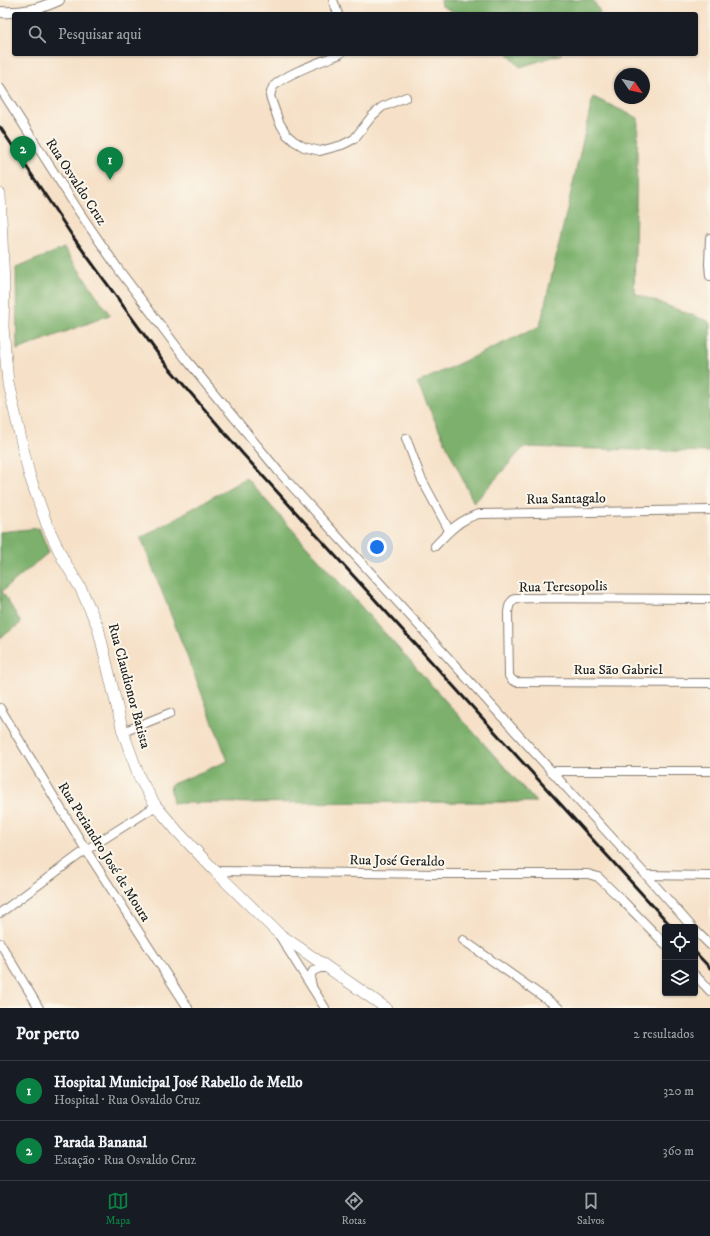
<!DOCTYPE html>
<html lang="pt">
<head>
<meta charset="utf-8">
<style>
  :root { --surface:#171b24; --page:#20242c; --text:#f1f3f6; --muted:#9ea1a6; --line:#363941; --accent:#0b8043 }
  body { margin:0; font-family:"IM FELL DW Pica",serif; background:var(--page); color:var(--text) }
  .controls { position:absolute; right:12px; bottom:12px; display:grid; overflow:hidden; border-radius:4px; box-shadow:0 1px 3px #0004 }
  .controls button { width:36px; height:36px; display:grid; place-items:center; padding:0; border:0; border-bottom:1px solid var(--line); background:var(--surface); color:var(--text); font:20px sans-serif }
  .compass { position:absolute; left:614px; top:68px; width:36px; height:36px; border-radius:50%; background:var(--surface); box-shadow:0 1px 3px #0004; rotate:124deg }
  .you { position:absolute; left:377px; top:547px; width:14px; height:14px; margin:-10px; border:3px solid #fff; border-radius:50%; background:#1a73e8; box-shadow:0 0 0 6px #1a73e833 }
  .badge { display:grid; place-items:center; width:26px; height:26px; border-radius:50%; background:var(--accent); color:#fff; font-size:13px; font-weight:700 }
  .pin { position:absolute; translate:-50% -33px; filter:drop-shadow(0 1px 2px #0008) }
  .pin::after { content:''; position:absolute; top:21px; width:14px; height:12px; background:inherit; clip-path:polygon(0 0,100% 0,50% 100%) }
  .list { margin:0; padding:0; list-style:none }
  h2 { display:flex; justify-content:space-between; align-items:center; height:52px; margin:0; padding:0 16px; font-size:17px }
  h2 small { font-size:13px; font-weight:400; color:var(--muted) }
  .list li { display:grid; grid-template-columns:26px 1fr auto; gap:12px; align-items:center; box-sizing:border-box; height:60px; padding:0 16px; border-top:1px solid var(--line) }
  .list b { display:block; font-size:15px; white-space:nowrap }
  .list p { margin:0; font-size:13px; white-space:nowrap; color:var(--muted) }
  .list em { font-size:13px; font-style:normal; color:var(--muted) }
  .icon { flex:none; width:22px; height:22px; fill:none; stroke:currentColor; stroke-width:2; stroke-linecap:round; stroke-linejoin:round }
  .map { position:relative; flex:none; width:710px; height:1008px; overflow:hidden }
  .search { position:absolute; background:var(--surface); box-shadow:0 1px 3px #0004; left:12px; right:12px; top:12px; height:44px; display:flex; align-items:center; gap:10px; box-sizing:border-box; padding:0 14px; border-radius:4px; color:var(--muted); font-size:15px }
  .sheet { height:172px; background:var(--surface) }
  nav { display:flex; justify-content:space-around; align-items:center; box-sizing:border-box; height:56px; border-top:1px solid var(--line); background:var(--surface); font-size:11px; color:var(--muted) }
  nav a { display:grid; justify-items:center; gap:2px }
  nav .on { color:var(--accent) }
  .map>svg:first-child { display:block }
  .forest { fill:#7cb06c; stroke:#4c6644 }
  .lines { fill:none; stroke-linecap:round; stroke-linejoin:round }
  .minor-casing { stroke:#897e72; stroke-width:10 }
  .tertiary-casing { stroke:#897e72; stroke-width:12 }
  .secondary-casing { stroke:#897e72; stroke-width:12 }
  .minor { stroke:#fff; stroke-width:8 }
  .tertiary { stroke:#fff; stroke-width:10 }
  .secondary { stroke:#fff; stroke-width:11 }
  .rail { stroke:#1c1c1c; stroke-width:3 }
  .labels { text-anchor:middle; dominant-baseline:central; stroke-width:4; stroke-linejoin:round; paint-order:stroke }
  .street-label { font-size:14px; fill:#1c1c1c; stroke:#fbf7ec }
</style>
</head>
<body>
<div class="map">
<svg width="710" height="1008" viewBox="0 0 710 1008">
  <rect width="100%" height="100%" fill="#fbf7ec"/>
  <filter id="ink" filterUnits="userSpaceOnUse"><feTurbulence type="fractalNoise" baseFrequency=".025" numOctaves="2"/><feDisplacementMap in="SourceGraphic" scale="8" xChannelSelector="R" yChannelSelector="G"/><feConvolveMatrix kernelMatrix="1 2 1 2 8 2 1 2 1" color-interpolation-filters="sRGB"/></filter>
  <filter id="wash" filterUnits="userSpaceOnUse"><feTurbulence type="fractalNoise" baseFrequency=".012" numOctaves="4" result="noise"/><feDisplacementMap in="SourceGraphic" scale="16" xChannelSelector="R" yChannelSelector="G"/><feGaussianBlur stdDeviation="0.9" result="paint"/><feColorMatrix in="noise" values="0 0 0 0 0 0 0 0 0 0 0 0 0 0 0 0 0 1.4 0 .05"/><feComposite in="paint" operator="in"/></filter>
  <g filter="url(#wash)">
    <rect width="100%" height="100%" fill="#f6e1c8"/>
    <!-- forest -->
    <g class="forest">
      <path d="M441,0H593L600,12L599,14H458L442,6Z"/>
      <path d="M508,54H562L520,67Z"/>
      <path d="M593,97L638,118L634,293L710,322V452L524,447L474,503L417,383L540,326Z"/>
      <path d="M64,248L110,315L17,350L16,268Z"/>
      <path d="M246,478L536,802L173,803L170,785L228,761L141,538Z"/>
      <path d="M39,528L49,552L2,591L21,623L0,638V532Z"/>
    </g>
  </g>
  <g filter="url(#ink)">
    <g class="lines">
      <!-- minor casing -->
      <g class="minor-casing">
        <g id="minor">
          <path d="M333,0L338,14"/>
          <path d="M340,54C325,60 282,75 273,87C271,90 271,94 270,96L279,122L287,135L294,141L304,147L320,151L342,145L354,139L372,116L382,107L406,97"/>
          <path d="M0,88L80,213L119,270L186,359L279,472L646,875L692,927"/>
          <path d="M710,238L709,264L710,276"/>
          <path d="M406,438L421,478L449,530"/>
          <path d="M435,546C448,532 460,519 479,514L710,510"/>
          <path d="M710,599L516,598C509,602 508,608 508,616L509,676L512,680L516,682L710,683"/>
          <path d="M0,708L86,850L188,1008"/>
          <path d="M123,732L170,713"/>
          <path d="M550,771H710"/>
          <path d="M215,871L438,874H588L598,877L623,901L665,944"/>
          <path d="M646,875L710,876"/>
          <path d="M0,913L86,850L156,806"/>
          <path d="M695,930L710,945"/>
          <path d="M279,935L325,1008"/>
          <path d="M463,940L559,1008"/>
          <path d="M0,943L39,1008"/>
          <path d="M695,975L710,991"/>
          <path d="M312,986L310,977L313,971L320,968H328"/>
        </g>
      </g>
      <!-- tertiary casing -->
      <g class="tertiary-casing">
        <path id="tertiary" d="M0,12C24,13 37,10 59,0"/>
      </g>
      <!-- secondary casing -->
      <g class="secondary-casing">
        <path id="secondary" d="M0,194L4,285L3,327L8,383L29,474L47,525L63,559L81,589L98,627L123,732L140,779L156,806L178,832L215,871L278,933L386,1008"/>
      </g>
      <!-- minor -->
      <use href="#minor" class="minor"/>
      <!-- tertiary -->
      <use href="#tertiary" class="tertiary"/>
      <!-- secondary -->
      <use href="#secondary" class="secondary"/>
      <!-- rail -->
      <g class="rail">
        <path d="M0,127L73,237L164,362L242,453L672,927"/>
        <path d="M695,952L710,968"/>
      </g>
    </g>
  </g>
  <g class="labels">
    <!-- street labels -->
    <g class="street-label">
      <text transform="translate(76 182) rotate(57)">Rua Osvaldo Cruz</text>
      <text transform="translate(566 499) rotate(-1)">Rua Santagalo</text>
      <text transform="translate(563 587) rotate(-1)">Rua Teresopolis</text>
      <text x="618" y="670">Rua São Gabriel</text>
      <text transform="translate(129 686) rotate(75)">Rua Claudionor Batista</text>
      <text transform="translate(104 852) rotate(58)">Rua Periandro José de Moura</text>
      <text transform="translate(397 861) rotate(1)">Rua José Geraldo</text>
    </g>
  </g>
</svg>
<div class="controls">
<button><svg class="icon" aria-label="locate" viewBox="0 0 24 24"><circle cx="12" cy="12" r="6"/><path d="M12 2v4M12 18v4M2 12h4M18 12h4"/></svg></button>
<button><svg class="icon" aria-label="layers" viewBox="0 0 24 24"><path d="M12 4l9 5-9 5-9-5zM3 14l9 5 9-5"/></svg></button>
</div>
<svg class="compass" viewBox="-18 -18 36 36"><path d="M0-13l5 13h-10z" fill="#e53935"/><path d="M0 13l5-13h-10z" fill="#9ea1a6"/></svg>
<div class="you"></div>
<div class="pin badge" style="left:110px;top:180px">1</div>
<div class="pin badge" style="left:23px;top:169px">2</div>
<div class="search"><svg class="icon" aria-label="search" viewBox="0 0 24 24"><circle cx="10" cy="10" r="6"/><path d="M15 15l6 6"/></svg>Pesquisar aqui</div>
</div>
<section class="sheet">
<h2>Por perto<small>2 resultados</small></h2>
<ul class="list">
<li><span class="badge">1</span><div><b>Hospital Municipal José Rabello de Mello</b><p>Hospital · Rua Osvaldo Cruz</p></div><em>320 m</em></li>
<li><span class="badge">2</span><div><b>Parada Bananal</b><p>Estação · Rua Osvaldo Cruz</p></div><em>360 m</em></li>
</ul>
</section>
<nav>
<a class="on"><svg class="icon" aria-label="map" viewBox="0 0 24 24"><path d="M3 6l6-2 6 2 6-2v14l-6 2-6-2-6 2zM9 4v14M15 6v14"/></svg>Mapa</a>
<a><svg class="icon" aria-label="directions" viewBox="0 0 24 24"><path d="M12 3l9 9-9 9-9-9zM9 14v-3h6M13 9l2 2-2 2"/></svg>Rotas</a>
<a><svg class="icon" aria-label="saved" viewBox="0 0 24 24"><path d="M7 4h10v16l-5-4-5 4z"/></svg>Salvos</a>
</nav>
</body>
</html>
